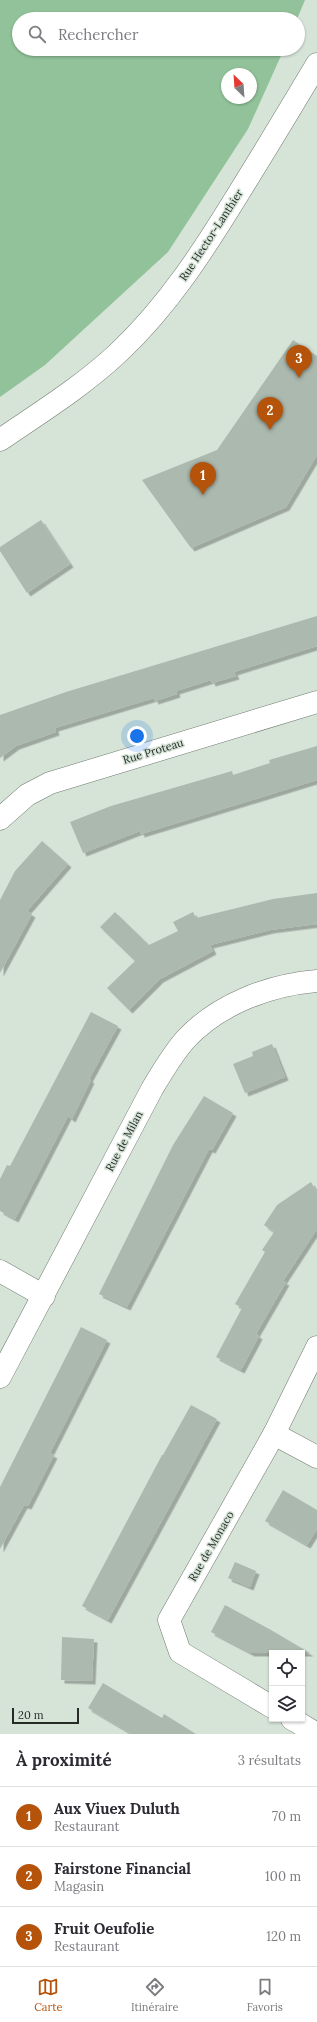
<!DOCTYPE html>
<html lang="fr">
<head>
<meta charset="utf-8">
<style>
  :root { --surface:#fff; --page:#f2f2f3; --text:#2b2b33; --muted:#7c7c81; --line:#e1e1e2; --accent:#b45309 }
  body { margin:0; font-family:Lora,serif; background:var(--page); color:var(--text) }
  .controls { position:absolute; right:12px; bottom:12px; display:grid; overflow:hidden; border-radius:0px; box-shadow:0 1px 3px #0004 }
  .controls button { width:36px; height:36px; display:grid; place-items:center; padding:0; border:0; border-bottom:1px solid var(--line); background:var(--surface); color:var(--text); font:20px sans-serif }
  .compass { position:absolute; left:221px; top:68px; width:36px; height:36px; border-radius:50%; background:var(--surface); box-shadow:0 1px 3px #0004; rotate:335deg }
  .scale { position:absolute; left:12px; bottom:10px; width:67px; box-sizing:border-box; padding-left:4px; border:2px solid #262b27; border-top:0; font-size:11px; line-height:14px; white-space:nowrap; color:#262b27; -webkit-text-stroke:3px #d6e4d8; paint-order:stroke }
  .you { position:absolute; left:137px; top:736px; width:14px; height:14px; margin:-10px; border:3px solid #fff; border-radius:50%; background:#1a73e8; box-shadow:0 0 0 6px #1a73e833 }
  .badge { display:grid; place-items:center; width:26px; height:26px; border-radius:50%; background:var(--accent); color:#fff; font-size:13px; font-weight:700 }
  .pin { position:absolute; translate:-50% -33px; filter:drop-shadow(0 1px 2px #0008) }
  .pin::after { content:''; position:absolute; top:21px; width:14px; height:12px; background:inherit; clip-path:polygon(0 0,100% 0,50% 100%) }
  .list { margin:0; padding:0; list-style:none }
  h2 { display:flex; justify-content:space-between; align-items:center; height:52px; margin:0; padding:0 16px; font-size:17px }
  h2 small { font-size:13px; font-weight:400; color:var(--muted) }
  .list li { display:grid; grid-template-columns:26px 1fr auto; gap:12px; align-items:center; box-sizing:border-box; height:60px; padding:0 16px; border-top:1px solid var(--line) }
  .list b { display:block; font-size:15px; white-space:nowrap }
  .list p { margin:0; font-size:13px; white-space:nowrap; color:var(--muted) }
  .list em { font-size:13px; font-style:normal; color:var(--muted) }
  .icon { flex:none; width:22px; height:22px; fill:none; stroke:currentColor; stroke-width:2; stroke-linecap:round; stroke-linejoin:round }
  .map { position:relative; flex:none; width:317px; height:1734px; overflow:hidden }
  .search { position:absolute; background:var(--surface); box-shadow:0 1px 3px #0004; left:12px; right:12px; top:12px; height:44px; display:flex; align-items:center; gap:10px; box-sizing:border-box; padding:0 14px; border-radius:22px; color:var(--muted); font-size:15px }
  .sheet { height:232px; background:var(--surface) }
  nav { display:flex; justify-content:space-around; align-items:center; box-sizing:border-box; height:56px; border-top:1px solid var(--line); background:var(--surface); font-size:11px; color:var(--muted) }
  nav a { display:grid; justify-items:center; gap:2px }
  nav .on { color:var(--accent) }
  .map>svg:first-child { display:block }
  .green { fill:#91c299; fill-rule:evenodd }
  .building { fill:#acb9ae; filter:url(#shadow) }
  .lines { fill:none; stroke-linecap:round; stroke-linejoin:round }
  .street-casing { stroke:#707b71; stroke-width:23 }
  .secondary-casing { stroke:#707b71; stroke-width:23 }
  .street { stroke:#fff; stroke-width:22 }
  .secondary { stroke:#fff; stroke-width:22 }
  .labels { text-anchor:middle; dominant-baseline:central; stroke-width:3; stroke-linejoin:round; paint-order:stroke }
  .street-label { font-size:11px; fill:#262b27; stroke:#d6e4d8 }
</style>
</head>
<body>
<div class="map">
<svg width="317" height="1734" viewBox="0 0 317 1734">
  <defs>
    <filter id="shadow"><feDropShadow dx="3.5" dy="3.5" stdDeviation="0" flood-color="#0004"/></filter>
  </defs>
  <rect width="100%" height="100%" fill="#d6e4d8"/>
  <!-- green -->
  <path class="green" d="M0,0H305L297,19H19V49H284L248,129L168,252L45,365L0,397ZM227,74H251V98H227Z"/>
  <!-- building -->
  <g class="building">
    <path d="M293,340L317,356V455L286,507L191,548L142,480L217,450Z"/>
    <path d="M41,520L70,564L27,593L0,551V547Z"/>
    <path d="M317,616V646L234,672L236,676L212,683L211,680L176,691L177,694L155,701L154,698L55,728L56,732L16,746L0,758V715L66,692Z"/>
    <path d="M317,746V780L177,823L141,834L140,831L83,853L70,822L111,806L232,771L233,775L270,763L269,760Z"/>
    <path d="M42,841L68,864L27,911L32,914L0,973V900L15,871Z"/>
    <path d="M317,893V924L270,930L210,945L213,951L160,979L129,1010L107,988L135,961L100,927L115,912L149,945L178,931L173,922L193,912L196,918L273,899Z"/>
    <path d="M91,1012L118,1026L89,1079L91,1080L72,1119L68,1116L15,1219L0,1211V1179L7,1165L10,1166Z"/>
    <path d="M272,1044L285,1077L245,1093L233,1064L253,1056L252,1052Z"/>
    <path d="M204,1096L233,1113L212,1150L209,1149L127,1307L99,1294L173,1145Z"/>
    <path d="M311,1182L317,1193V1229L283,1281L286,1282L256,1334L259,1336L241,1370L216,1357L242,1308L235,1304L265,1252L262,1250L274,1232L264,1225L277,1205Z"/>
    <path d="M81,1327L107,1340L50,1453L54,1455L28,1506L24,1505L0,1549V1487Z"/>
    <path d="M191,1405L217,1419L108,1620L82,1606L162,1455H163Z"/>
    <path d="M283,1490L317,1510V1529L307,1545L265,1521Z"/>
    <path d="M235,1562L256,1571L250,1587L228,1578Z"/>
    <path d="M225,1605L271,1630L310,1653H251L211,1632Z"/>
    <path d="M62,1637L94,1639L92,1681L61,1680Z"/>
    <path d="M103,1683L162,1718L164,1714L196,1734H132L88,1708Z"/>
  </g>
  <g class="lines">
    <!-- street casing -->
    <g class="street-casing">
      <g id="street">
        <path d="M0,819L27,795L50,783L317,702"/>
        <path d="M0,1271L44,1296"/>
        <path d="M0,1377L152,1089C162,1072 172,1055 185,1040C218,1004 269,985 317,981"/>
        <path d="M274,1434L317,1457"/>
        <path d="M272,1707L180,1652L169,1620L274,1434L317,1347"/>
        <path d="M292,1719L317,1734"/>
      </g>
    </g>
    <!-- secondary casing -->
    <g class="secondary-casing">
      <path id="secondary" d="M0,440C41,412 83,386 119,352C169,305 205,248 240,191C266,149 292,106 317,64"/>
    </g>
    <!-- street -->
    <use href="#street" class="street"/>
    <!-- secondary -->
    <use href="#secondary" class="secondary"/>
  </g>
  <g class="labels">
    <!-- street labels -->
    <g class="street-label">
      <text transform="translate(211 235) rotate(-57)">Rue Hector-Lanthier</text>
      <text transform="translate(153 751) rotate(-17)">Rue Proteau</text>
      <text transform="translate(124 1141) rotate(-62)">Rue de Milan</text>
      <text transform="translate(211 1546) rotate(-60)">Rue de Monaco</text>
    </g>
  </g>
</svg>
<div class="controls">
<button><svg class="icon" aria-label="locate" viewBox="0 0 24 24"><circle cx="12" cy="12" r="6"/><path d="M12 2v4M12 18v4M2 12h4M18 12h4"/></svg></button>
<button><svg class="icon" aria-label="layers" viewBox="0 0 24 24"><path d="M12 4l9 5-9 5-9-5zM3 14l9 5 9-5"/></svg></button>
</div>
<svg class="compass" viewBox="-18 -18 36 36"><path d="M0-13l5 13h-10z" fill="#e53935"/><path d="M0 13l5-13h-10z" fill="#7c7c81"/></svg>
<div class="scale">20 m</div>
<div class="you"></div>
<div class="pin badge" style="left:203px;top:495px">1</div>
<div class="pin badge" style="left:270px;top:430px">2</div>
<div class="pin badge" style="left:299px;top:378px">3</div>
<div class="search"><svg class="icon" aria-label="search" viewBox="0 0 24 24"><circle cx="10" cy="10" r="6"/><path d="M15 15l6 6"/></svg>Rechercher</div>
</div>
<section class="sheet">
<h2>À proximité<small>3 résultats</small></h2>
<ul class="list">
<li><span class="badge">1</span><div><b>Aux Viuex Duluth</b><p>Restaurant</p></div><em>70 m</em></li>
<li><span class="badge">2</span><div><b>Fairstone Financial</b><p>Magasin</p></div><em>100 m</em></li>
<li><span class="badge">3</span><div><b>Fruit Oeufolie</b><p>Restaurant</p></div><em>120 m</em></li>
</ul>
</section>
<nav>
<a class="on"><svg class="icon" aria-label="map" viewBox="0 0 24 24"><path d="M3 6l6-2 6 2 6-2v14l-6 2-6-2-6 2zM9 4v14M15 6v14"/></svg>Carte</a>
<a><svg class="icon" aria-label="directions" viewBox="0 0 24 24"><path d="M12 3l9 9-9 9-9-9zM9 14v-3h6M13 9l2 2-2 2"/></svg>Itinéraire</a>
<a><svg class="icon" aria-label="saved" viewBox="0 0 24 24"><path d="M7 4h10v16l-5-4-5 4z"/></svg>Favoris</a>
</nav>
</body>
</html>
